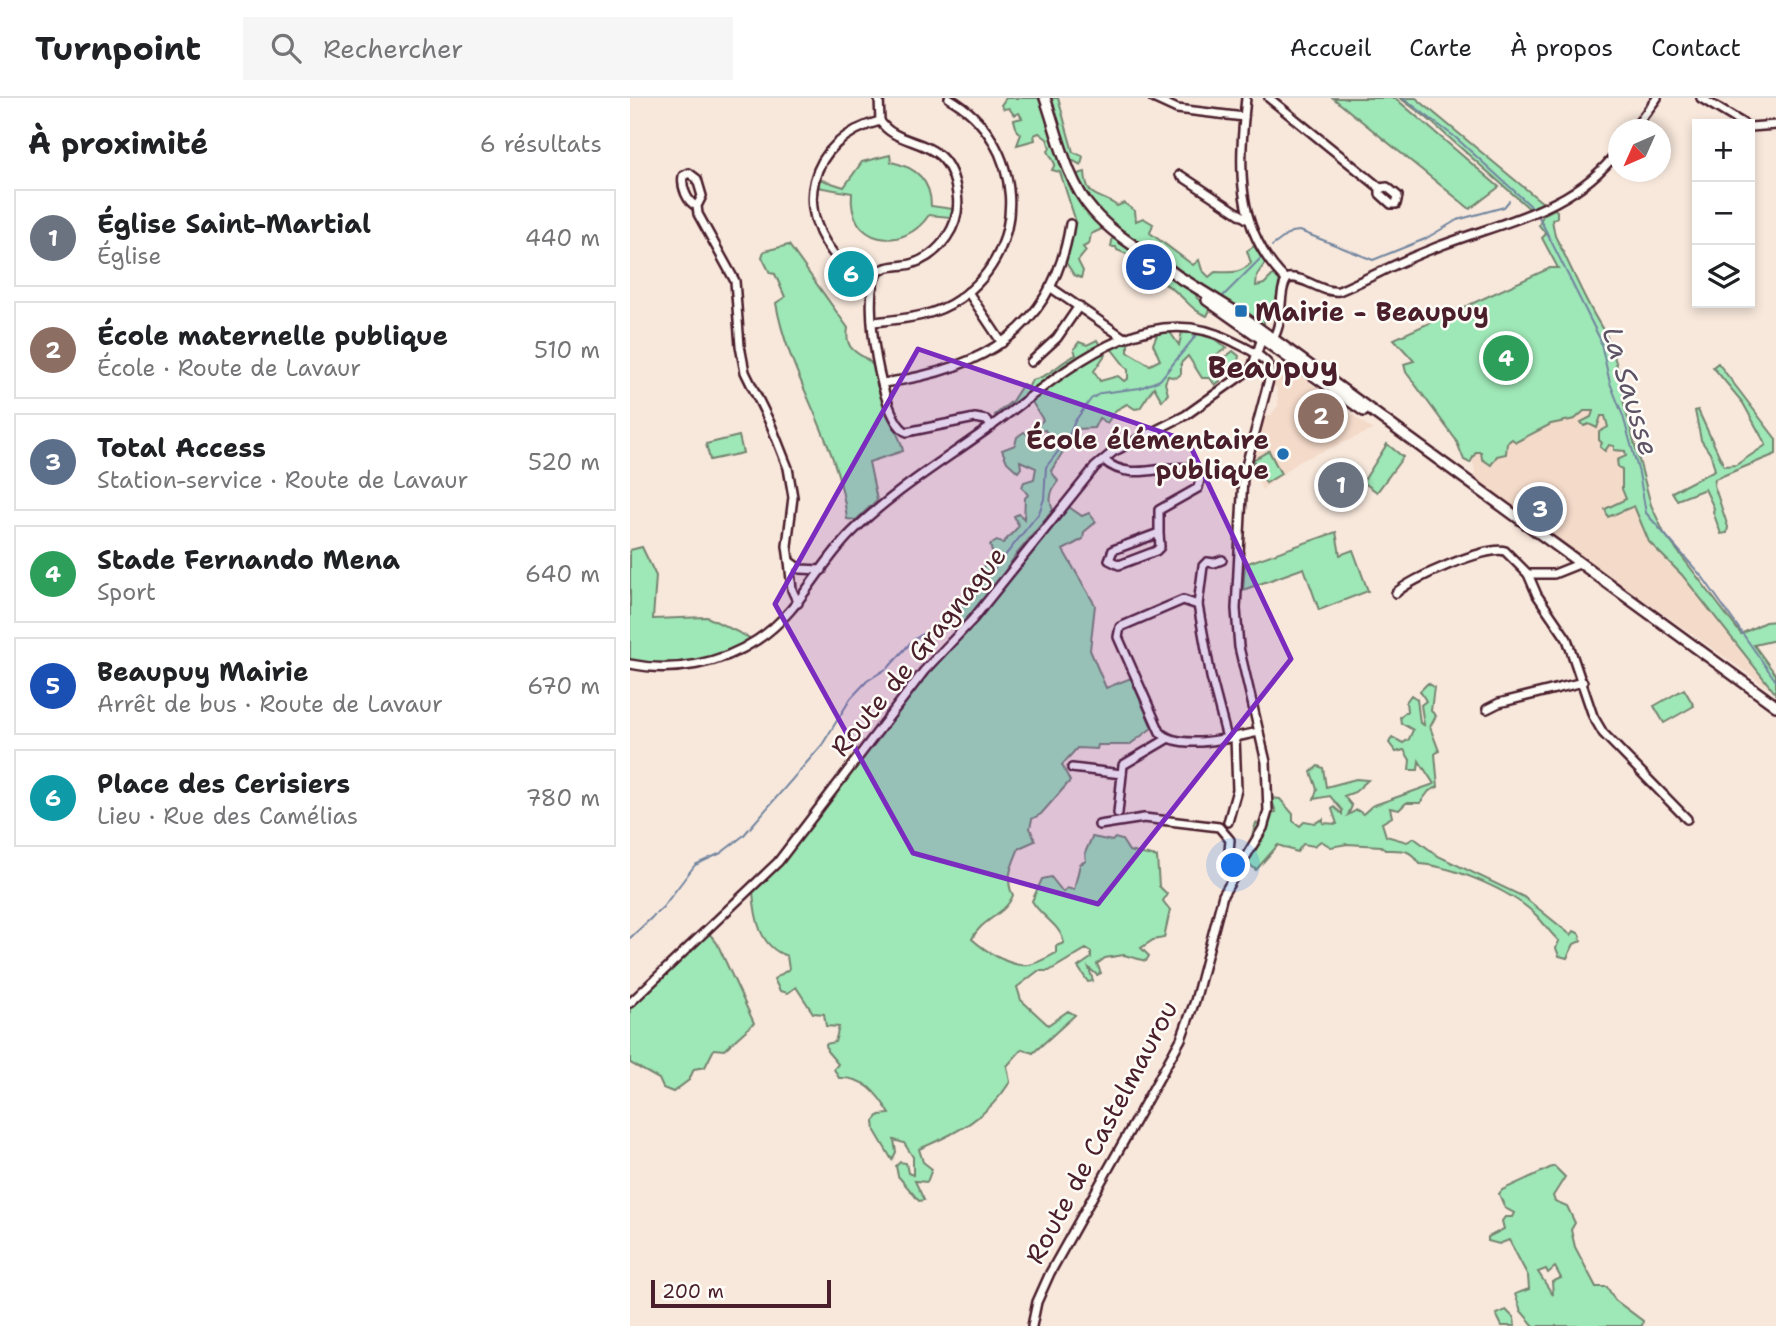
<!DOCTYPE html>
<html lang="fr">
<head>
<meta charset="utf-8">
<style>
  :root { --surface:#fff; --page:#f6f6f6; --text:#202124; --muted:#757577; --line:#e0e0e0; --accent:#0b8043 }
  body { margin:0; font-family:"Shantell Sans",sans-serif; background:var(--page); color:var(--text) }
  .controls { position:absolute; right:21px; top:21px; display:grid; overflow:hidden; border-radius:0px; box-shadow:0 4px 10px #0003 }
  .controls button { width:63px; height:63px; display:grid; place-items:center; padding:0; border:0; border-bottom:2px solid var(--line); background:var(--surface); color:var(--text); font:35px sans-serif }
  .compass { position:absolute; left:978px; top:21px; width:63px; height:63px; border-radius:50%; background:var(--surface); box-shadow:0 4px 10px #0003; rotate:225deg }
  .scale { position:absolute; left:21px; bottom:18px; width:180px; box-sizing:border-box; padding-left:7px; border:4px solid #4a1f2b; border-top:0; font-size:19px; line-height:24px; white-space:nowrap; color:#4a1f2b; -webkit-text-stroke:5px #fdfcf7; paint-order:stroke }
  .you { position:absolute; left:604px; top:768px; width:24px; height:24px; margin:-18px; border:5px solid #fff; border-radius:50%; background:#1a73e8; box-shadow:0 0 0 10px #1a73e833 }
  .badge { display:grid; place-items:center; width:46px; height:46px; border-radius:50%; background:var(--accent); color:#fff; font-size:23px; font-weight:700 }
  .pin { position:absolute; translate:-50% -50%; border:4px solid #fff; box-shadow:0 2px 7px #0006 }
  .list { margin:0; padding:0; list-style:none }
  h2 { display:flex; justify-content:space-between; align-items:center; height:91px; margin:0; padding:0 28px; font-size:30px }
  h2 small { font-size:23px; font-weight:400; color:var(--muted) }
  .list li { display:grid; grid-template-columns:46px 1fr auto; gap:21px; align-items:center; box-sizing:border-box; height:98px; margin:0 14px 14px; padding:0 14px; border:2px solid var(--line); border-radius:0px }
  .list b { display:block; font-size:26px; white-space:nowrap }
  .list p { margin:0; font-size:23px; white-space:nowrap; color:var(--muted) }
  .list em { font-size:23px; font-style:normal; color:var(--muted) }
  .icon { flex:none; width:38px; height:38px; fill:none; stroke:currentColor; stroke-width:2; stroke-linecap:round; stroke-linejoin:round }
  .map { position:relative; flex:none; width:1146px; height:1228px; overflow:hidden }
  header { display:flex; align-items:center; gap:42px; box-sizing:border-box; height:98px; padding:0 35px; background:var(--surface); border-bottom:2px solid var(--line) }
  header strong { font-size:33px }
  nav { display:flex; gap:38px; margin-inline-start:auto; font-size:24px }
  .search { width:490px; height:63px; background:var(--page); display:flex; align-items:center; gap:18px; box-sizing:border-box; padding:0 24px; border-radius:0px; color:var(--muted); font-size:26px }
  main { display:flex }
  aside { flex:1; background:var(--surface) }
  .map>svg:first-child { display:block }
  .built { fill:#f4dac9 }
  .green { fill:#9ee7b6; stroke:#748370; stroke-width:2; fill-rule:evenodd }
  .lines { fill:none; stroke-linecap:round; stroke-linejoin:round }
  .stream { stroke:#72859f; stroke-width:2 }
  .minor-casing { stroke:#4a1f2b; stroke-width:12 }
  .major-casing { stroke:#4a1f2b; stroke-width:14 }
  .minor { stroke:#fdfcf7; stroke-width:7 }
  .major { stroke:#fdfcf7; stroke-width:9 }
  .marked { fill:#7b2cbf; fill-opacity:0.2; stroke:#7b2cbf; stroke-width:5; stroke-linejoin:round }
  .poi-dot { fill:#1f6fb2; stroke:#fdfcf7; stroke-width:2.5 }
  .labels { text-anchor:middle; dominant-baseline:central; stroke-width:5; stroke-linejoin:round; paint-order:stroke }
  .poi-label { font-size:26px; font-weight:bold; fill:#4a1f2b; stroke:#fdfcf7; text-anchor:start }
  .street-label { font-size:26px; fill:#4a1f2b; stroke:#fdfcf7 }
  .water-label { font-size:28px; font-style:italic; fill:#5e5265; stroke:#fdfcf7 }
  .quarter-label { font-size:30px; font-weight:bold; fill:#4a1f2b; stroke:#fdfcf7 }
</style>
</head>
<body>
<header>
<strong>Turnpoint</strong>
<div class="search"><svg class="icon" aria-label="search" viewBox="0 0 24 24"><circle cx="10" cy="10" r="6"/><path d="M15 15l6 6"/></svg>Rechercher</div>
<nav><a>Accueil</a><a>Carte</a><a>À propos</a><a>Contact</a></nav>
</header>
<main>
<aside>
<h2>À proximité<small>6 résultats</small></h2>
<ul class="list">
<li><span class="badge" style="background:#6b7280">1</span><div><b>Église Saint-Martial</b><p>Église</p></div><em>440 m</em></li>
<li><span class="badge" style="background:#8d6e63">2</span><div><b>École maternelle publique</b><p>École · Route de Lavaur</p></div><em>510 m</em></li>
<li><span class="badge" style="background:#5c6f8a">3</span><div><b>Total Access</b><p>Station-service · Route de Lavaur</p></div><em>520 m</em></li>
<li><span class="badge" style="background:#2e9e5b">4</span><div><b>Stade Fernando Mena</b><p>Sport</p></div><em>640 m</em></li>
<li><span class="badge" style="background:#1a4fb4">5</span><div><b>Beaupuy Mairie</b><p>Arrêt de bus · Route de Lavaur</p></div><em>670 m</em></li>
<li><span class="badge" style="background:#0f9aa8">6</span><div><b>Place des Cerisiers</b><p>Lieu · Rue des Camélias</p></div><em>780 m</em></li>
</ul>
</aside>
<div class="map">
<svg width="1146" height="1228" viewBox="0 0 1146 1228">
  <rect width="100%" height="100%" fill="#f8e8dc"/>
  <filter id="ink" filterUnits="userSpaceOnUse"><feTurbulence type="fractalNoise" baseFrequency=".0143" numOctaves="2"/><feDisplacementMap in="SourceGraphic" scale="14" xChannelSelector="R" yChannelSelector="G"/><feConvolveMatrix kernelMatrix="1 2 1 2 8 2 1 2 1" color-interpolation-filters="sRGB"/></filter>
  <g filter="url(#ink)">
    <!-- built -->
    <g class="built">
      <path d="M661,270L743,332L670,363L632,392L620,365L634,317H641L648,307L647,291L641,286L650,272Z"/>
      <path d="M977,296L1004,407L1019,444L1052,477L1141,592L847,384L840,350Z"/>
    </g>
    <!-- green -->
    <g class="green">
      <path d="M376,0H408L412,4L414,0H428L443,54L453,58L451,67L438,60L441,78L455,74C457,104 470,94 487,108L494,105L505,113L506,123L513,120L523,126L520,135L563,167L569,162L572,172L579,179L585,174C599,174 609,177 621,165L617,153L624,148L635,165L627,177L626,188L634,186L644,176L650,182L644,212L634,222V228L597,205L593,198L587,199L571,186L561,183L567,200L581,210L577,218C559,212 553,195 533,185L530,178L523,179L508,166L499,167V157L487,152L486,149H481L483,137L474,130L461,136L459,146L453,149L456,153L448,163L453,173L451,180L444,177L435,163L439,136L446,124L430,74L422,72L425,66L418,53L420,50L417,41L409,35L404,37L405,42L387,47L391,36L387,33L384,22L392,20L389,15L384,17L379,10L374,11L371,7Z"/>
      <path d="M703,0H765L869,89L840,111Z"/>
      <path d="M770,0H786L914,106L901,112L797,20Z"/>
      <path d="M260,57L261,64C286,69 301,82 301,108L323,111L320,119L299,117C273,156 217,146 222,95L187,89L189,81L214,89L232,64Z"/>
      <path d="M924,111L927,113V119L922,122L925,138C941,168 954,202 972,230C984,248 987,273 994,291L1001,289L1003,294L993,298V302L1021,407L1034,435L1111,536L1135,524L1146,523V542L1124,547L1146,577V596L1052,477L1019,444L1004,408L978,419L975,411L996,401L992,391V371L988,369L987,362L996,358L995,353L984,352V348L979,347L975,353L970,349L972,345L969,342V334L978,329L975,318H971L967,330L959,326L954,328L951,324L961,319L963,313H954L945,321L921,326L886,344L882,341L877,345L876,356L867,358L861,367L852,361L851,354H846L840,365L834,362L826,342L776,274L774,266L784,263L764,241L920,170H928L912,140L916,136L909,127L913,117Z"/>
      <path d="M159,147L218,230C213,259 238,254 245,271C250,285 251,300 256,314C262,329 271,338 273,353L239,364L247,402L226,422L217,421C209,343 159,281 146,205L155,199L145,176L140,175L132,159L134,153Z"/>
      <path d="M537,230L549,247L552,234L573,233L597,250L586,257L588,260H594L603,253L609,258L608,263L589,273L590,283L585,287L580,280H572L558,258L551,265V276L546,280L538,278L535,285L538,296L532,303L524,289L510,310L505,311L497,306L486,312L477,325L469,320L464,330L447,331L421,373L428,383C421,392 418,402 423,412L385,458L346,518L337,525L331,524L326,517L329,505L338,498L347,476L363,457L360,447L367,443L373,445L389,428L384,418L389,416L394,421L395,400L398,397L392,389L394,384L404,381L406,370L390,363L391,370L388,374L377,364L372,352L385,347L387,339L394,334L419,351L422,343L415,332L408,334L407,329L413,322L399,299L369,320L365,317L382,303L393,286L398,290L402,282C419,279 430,264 446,257L444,251L449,244L457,247L467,242L475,257L464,273L470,283L488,278L494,283L498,281V272L480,249L498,239V254L520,267L530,262L523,246L527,237Z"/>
      <path d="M1088,265L1146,341V356L1085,381L1084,387L1098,429L1097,435L1091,436L1083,414L1084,410L1075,391L1047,402L1042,394L1085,372L1081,357L1071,342L1065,313L1068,312L1094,368L1106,367L1136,347L1113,305L1083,269Z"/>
      <path d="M109,338L113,355L80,362L76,346Z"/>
      <path d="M757,346L773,359L747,394L733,384Z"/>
      <path d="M639,353L651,376L636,385L623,362Z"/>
      <path d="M436,407L452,418L459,415L466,424L454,434L453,441L433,452L465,507L460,552L476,590L501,580L522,630L499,647H468L467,651L447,650L432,667L440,683L411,716L402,721L400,730L405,743L389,750C383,765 374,782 383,797C376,817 351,821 342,841C354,852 381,870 399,867C408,865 418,859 426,855V848L434,845C431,827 411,819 402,803L412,781L421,779L433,794L437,790L444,792L450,766L456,763L455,755L462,739L482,743L485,740L492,742L499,753L527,759L529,788L537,796L533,803L540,812L534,840L523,842L511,850L519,858L516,863L494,857L475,860L467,866L471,875L467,877L459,870L463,883L458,884L448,869L461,860V854L456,851L419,873H408L387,889L391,902L418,927L438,913L445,917L403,955L392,951L377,968L380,984C358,1019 327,1035 289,1051L293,1064L302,1071L297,1084L285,1083L294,1102L289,1103L268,1078L266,1068L270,1064L276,1065L278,1075L283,1077V1059L274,1045L264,1042L266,1054L262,1062L245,1033L244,1023L249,1017L260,1016C247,995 235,979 209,980L204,971L208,966L197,953L196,946L205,944L209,929L196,928L194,916L183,915L166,889L158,895L150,893L144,881L159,871L157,858C129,849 125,819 123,794L151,767L294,578L350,520Z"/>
      <path d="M706,434L710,457L723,452L738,493L689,512L674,470L613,492L615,466Z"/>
      <path d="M12,449L26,478L23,521L77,519L122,541C84,562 42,571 0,563V452Z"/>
      <path d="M798,585L804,589L801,613L806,618L800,629L809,653L805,656L808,689L799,693L790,705H776L769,712L760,710L762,719L752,725L756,738L777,744L784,740L808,758L894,799L941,837L944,833L950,836L951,843L944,846L937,860L929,858L926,850L929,843C921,836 915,827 908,819C883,793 825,769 790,766C779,750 772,752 755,752L751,748L717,746L701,749L691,743L684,748L673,746L667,754L648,747L626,772L616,763L632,743L622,738L626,725L635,728L640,715L646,714L641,700L650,701L663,716V723L670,728L675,723L685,725L693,721V725L707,726L702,711L704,709L712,716V712L700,698L684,701L687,691L681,674L688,668L693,670L696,689L726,681L738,682L725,694L714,698L722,708L718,717L727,712L733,716L742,708L804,686L789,663L788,672H779L780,662L774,652L766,654L759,645L762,639L773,645L779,641L783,632L771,625L770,619L777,613L776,604L781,597L787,601L790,625L794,627L791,607L796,603L790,593Z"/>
      <path d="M1054,591L1064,608L1034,625L1024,608Z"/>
      <path d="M78,834L87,845L124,925L94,952L84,951L75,969L64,971L59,982L43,994L33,990L29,981L0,965V909Z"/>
      <path d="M924,1068L935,1079L923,1098L925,1103L937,1108L945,1125L941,1132L945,1149L966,1189H977L985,1202L1013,1223L1012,1228H904L891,1213L885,1196L899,1191L898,1178L879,1142L869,1146L858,1143V1139L874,1131L872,1123L875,1119H882L884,1115L875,1110L869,1096L872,1092ZM925,1169L931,1180L922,1184L923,1197L908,1174L916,1171L918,1175Z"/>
      <path d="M876,1212L884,1220L885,1228H872L866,1216Z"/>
    </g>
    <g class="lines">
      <!-- stream -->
      <g class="stream">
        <path d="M773,0L825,39L903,110"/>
        <path d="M908,117L970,241L980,285L993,318L1009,375L1016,415L1074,481L1146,583"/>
        <path d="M642,148L661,134L670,133L743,162L795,141L827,122L874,109L879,103"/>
        <path d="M594,197L632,159"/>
        <path d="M0,840L33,809L65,767L91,755L113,738L192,647L221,600L237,583L259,569L282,543L328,512L358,479L409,415L414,401L416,369L437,342L445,323L461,301L471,295L510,290L530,282L568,235"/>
      </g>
      <!-- minor casing -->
      <g class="minor-casing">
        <g id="minor">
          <path d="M249,0L250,23"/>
          <path d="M523,0L547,11L614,19"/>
          <path d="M616,0C609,66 604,131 656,182"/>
          <path d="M639,0L750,90"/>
          <path d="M1071,0L1114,26"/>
          <path d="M250,23C271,54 318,33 327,96C332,127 310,157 281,166C270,169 253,166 246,177C232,200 251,324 277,334L345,320L356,322L362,328"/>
          <path d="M1120,29L1146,27"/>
          <path d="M1003,32L1027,0"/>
          <path d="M550,77L617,121"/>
          <path d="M757,89L768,98L766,106H761L750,96V90Z"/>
          <path d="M67,108C57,105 51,88 53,78L59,75L67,81L72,98L67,108L68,116L105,183L110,248L115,274L141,327L158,370L163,399L157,448L159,463"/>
          <path d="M222,172L245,179"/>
          <path d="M243,189C230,185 222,175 213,166C160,115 178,41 250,23"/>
          <path d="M420,189L494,240"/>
          <path d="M338,194L372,245"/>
          <path d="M243,224C273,221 304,219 329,201C402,151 394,43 319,0"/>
          <path d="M643,241C655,221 647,193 658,180C676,178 690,195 709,193C740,180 770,163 802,151C869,124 942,114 988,53"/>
          <path d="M401,264L427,240L449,208"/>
          <path d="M253,285C351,272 424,232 440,126"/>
          <path d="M474,362C506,392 559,351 570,381L568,390L529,412V435L483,452L479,462L489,467L526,453L530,449L529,435"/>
          <path d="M898,476H924L949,466"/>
          <path d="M766,495C779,481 858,447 875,453L898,476L907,497L937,541L963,618L973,635L1057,721"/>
          <path d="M168,505L162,492L159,463L170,471L192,472"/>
          <path d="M568,507L573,468L577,464L584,465L592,462"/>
          <path d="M0,566C43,575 91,566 127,542C169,515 187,469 221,435C261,395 310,365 356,332C424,284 510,196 600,242C614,249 629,255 639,267L640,278L613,379L606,511L609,549L636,664L638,713L633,730L593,797L565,903L551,941L420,1175L407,1204L402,1228"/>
          <path d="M857,611L869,605L953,584"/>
          <path d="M597,640L581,579L568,507L553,502L490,529L488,539L530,634C549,654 604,639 629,634"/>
          <path d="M442,670L492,676"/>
          <path d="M488,715L493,667L537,641"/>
          <path d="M598,724L607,692L605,639"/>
          <path d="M469,727L514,720L589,729L600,742L598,765L604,776"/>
          <path d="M0,905L148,764L294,573L343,521L465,369L483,354L556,317L622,270L631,243"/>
        </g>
      </g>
      <!-- major casing -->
      <g class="major-casing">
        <g id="major">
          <path d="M415,0C428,37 437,84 463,113C487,141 524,159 553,182"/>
          <path d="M551,180L609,216L1146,608"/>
          <path d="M577,202L734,313"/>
        </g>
      </g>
      <!-- minor -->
      <use href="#minor" class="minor"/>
      <!-- major -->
      <use href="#major" class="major"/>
    </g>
  </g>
  <!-- marked area -->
  <path class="marked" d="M288,251L558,343L661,561L468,806L283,755L145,506Z"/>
  <!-- markers -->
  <g class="poi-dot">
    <rect x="604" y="206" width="14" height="14" rx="3.5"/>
    <circle cx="653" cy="356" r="7"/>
  </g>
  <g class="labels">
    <!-- poi labels -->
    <g class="poi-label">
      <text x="625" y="213">Mairie - Beaupuy</text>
      <text x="639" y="341" text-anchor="end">École élémentaire<tspan x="639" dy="30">publique</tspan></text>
    </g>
    <!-- street labels -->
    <g class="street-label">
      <text transform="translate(288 553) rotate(-51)">Route de Gragnague</text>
      <text transform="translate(471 1034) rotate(-62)">Route de Castelmaurou</text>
    </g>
    <!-- water labels -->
    <g class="water-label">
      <text transform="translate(1001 293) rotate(73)">La Sausse</text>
    </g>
    <!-- quarter labels -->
    <g class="quarter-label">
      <text x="643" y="269">Beaupuy</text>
    </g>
  </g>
</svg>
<div class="controls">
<button>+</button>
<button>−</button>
<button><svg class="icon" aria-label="layers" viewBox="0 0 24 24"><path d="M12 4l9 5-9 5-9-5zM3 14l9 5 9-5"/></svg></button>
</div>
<svg class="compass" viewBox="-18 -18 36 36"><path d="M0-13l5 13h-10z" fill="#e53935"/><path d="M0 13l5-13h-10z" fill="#757577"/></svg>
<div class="scale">200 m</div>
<div class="you"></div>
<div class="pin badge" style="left:711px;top:387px;background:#6b7280">1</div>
<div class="pin badge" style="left:691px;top:318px;background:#8d6e63">2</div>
<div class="pin badge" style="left:910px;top:411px;background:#5c6f8a">3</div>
<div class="pin badge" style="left:876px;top:260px;background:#2e9e5b">4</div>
<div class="pin badge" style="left:519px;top:169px;background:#1a4fb4">5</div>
<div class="pin badge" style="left:221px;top:176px;background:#0f9aa8">6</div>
</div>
</main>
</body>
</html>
